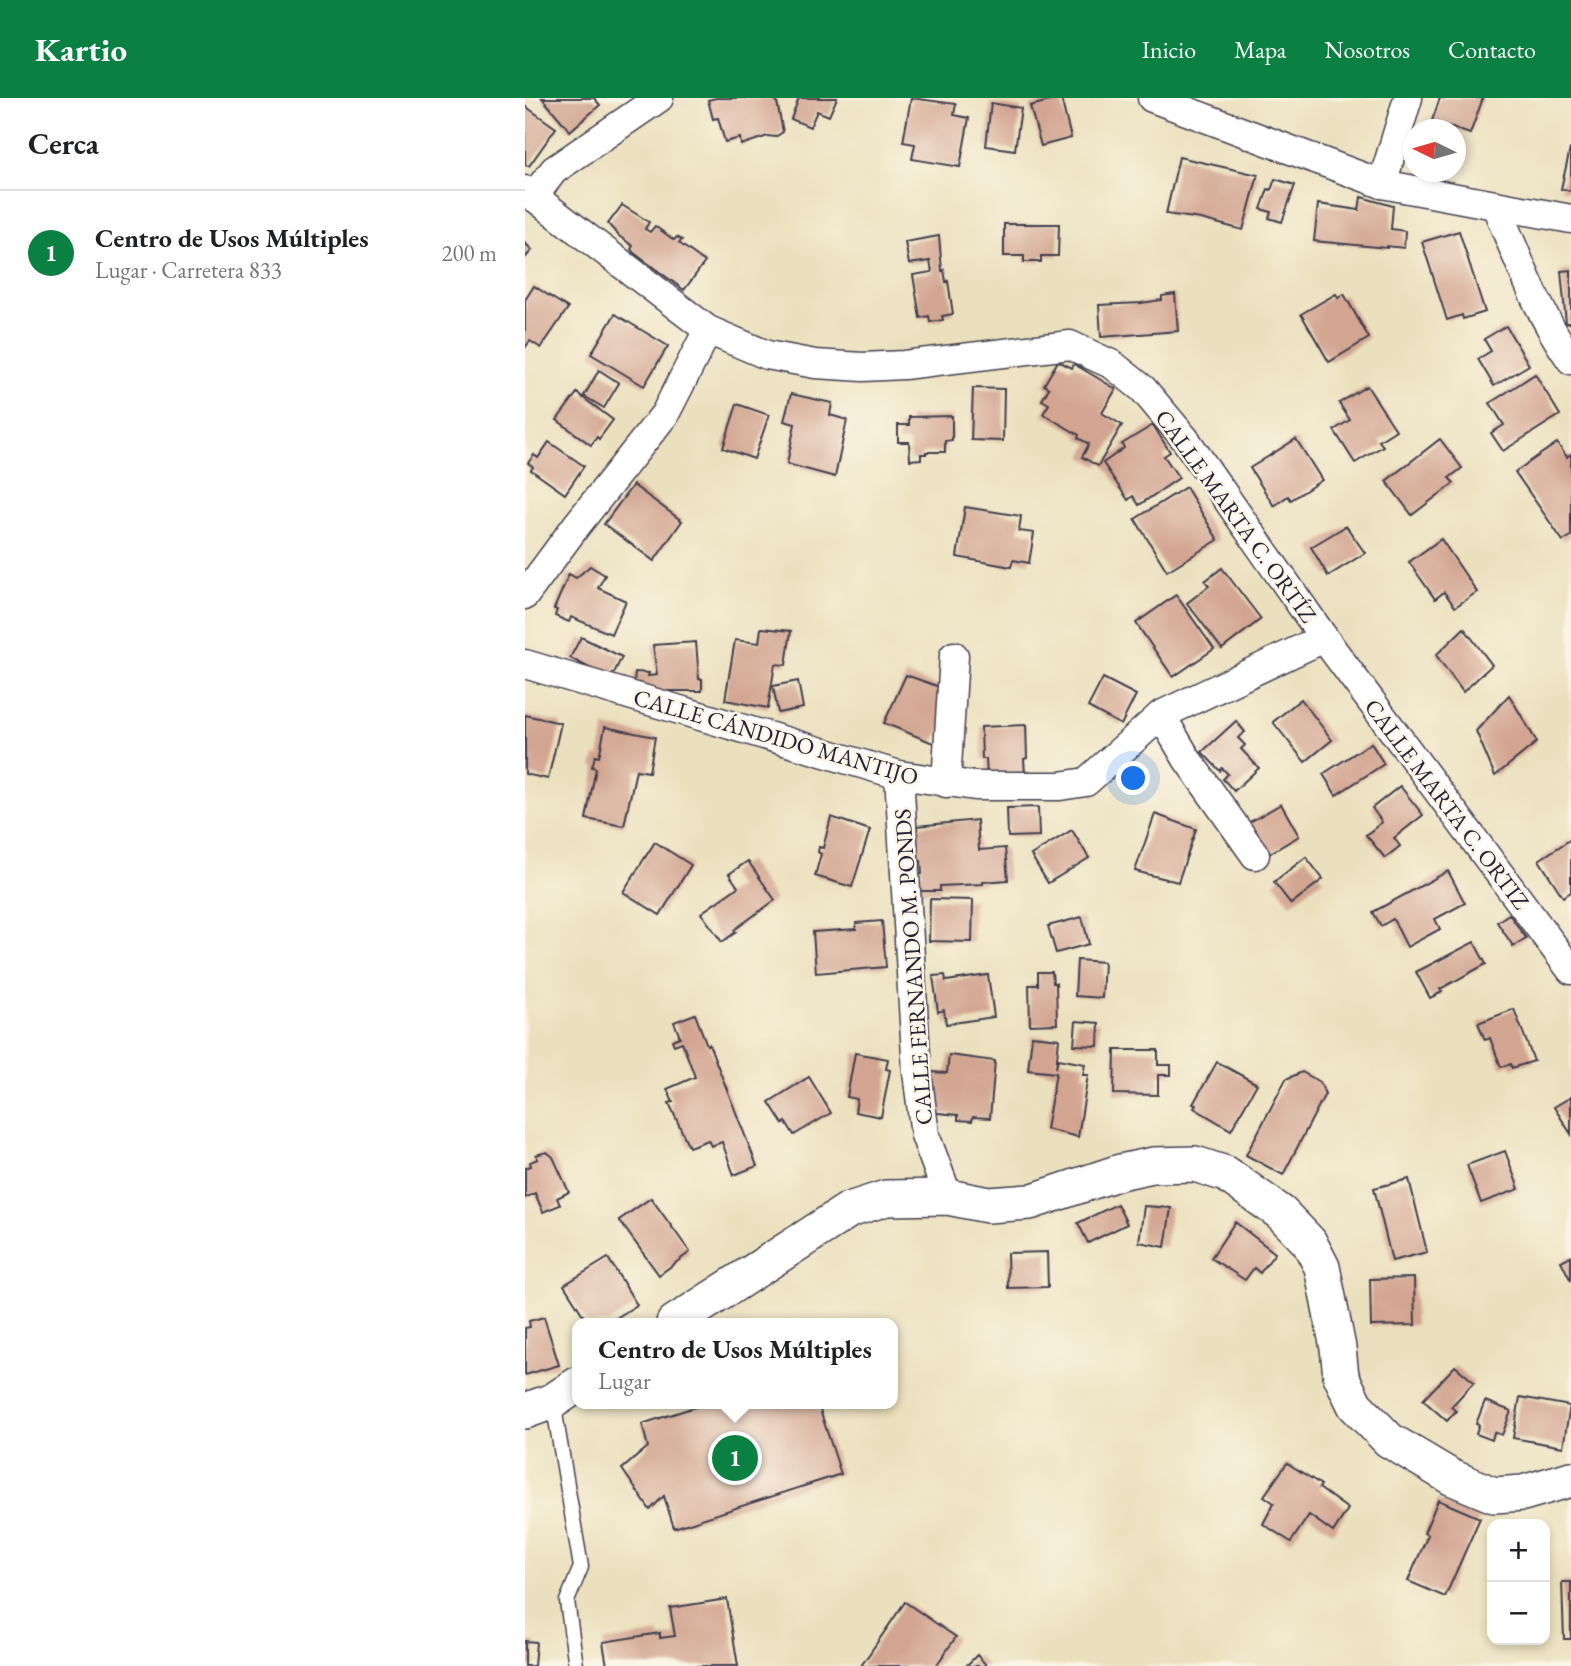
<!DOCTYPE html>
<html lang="es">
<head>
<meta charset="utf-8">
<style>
  :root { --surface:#fff; --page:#f2f2f2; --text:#202124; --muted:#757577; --line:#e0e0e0; --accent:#0b8043 }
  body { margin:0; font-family:"EB Garamond",serif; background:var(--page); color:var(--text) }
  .controls { position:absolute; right:21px; bottom:21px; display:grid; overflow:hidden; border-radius:14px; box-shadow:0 4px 10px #0003 }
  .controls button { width:63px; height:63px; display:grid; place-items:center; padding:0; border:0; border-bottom:2px solid var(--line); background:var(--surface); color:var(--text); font:35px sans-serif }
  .compass { position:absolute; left:878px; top:21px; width:63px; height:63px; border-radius:50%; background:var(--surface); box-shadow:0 4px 10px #0003; rotate:275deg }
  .you { position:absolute; left:609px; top:681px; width:24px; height:24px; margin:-18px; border:5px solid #fff; border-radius:50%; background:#1a73e8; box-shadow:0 0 0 10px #1a73e833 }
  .badge { display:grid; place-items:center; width:46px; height:46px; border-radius:50%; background:var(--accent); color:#fff; font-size:23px; font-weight:700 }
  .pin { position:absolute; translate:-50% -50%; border:4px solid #fff; box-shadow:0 2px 7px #0006 }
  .popup { position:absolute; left:47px; top:1220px; width:326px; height:91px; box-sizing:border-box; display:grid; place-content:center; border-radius:14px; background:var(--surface); filter:drop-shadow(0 2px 5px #0005); font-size:23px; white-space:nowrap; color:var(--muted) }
  .popup b { font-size:26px; color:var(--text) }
  .popup::after { content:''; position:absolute; left:50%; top:100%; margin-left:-14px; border:14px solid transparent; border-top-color:var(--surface) }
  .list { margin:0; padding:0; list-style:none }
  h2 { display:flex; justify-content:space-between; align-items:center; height:91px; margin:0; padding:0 28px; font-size:30px }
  h2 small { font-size:23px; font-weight:400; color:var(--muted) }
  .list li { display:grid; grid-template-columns:46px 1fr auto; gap:21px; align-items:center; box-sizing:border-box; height:126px; padding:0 28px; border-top:2px solid var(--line) }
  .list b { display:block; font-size:26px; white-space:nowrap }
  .list p { margin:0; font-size:23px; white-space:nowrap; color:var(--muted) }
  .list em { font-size:23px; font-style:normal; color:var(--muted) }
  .map { position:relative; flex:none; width:1046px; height:1568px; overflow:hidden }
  header { display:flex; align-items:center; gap:42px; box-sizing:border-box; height:98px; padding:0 35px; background:var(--accent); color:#fff }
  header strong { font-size:33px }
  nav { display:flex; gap:38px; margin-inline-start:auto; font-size:24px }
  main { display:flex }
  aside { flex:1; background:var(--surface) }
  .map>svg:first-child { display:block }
  .building { fill:#d2a591 }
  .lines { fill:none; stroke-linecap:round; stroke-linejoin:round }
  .service-casing { stroke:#403e4e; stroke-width:17 }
  .minor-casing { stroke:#403e4e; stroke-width:31 }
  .tertiary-casing { stroke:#403e4e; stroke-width:38 }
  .service { stroke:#fff; stroke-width:14 }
  .minor { stroke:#fff; stroke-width:28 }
  .tertiary { stroke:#fff; stroke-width:35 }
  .labels { text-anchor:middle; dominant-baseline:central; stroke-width:5; stroke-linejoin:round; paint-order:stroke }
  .street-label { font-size:23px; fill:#22223b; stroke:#fcf5e5 }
</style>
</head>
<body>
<header>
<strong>Kartio</strong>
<nav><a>Inicio</a><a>Mapa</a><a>Nosotros</a><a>Contacto</a></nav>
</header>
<main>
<aside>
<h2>Cerca<small></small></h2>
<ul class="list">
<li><span class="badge">1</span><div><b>Centro de Usos Múltiples</b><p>Lugar · Carretera 833</p></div><em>200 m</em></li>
</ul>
</aside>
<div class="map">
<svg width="1046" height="1568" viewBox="0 0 1046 1568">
  <rect width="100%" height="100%" fill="#fcf5e5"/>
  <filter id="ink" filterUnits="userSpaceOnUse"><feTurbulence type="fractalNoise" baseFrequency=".0143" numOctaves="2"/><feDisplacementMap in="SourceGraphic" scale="14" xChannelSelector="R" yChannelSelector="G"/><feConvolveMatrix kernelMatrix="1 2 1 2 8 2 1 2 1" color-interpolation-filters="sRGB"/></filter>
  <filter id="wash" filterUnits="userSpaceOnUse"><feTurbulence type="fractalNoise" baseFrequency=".00686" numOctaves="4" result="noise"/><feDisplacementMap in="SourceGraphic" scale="28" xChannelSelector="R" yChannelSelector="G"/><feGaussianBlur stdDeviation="1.57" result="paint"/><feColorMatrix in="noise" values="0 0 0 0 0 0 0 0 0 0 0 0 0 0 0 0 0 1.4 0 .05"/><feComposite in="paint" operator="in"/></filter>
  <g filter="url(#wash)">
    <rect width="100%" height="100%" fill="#ebe0bd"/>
    <g id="blocks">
      <!-- building -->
      <g class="building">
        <path d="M17,0H69L75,7L45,33Z"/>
        <path d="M191,0H249L252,4L258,34L250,39L243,38L216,47L215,40L200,44L193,20L188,21L183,2Z"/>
        <path d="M274,0H312L304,18L292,13L285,29L266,21Z"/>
        <path d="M386,0L431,6L429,17L444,20L435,69L387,61L390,46L378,44Z"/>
        <path d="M536,0L546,40L516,48L505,8Z"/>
        <path d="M915,0H958L945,36L907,23Z"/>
        <path d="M466,5L496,10L490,52L461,48Z"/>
        <path d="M0,8L31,30L4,68L0,67Z"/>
        <path d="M1045,51H1046V93L1036,91Z"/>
        <path d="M654,59L733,77L718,132L676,121L641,116Z"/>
        <path d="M750,81L770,87L757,124L744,120L746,114L736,111L743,91L746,92Z"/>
        <path d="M836,99L868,108L866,131L880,133L879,150L862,148V150L789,143L793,106L834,112Z"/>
        <path d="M97,107L124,124L120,131L125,134L130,128L149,142L152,139L157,142L154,145L180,164L159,192L109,155L106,151L108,148L94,138L83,126Z"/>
        <path d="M479,126H534L533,158H516V164H499V158H479Z"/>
        <path d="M934,133L960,214L938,221L937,217L922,222L897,144Z"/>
        <path d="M414,138L417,173L419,172L421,184L423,183L428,216L417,218L418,222L405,224L404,218L395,220L388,177L407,174L405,163L384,166L380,144Z"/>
        <path d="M0,145L7,152L0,160Z"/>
        <path d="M1046,172V225H1041L1036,173Z"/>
        <path d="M9,188L43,210L16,250L5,243L0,250V202Z"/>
        <path d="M650,196L653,233L576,239L574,207L616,205L637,202V198Z"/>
        <path d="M811,196L813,200L819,196L844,240L804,264L776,216Z"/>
        <path d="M90,216L143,248L119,288L66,256Z"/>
        <path d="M981,228L1004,267L969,288L953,261L966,253L959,241Z"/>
        <path d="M533,263L547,270L549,266L591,291L577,315L597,327L573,368L557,359L564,346L553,340L554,337L518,316L524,306L517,302L524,290L519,287Z"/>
        <path d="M74,272L94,285L79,310L59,298Z"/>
        <path d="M1010,276L1035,317L978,353L966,335L979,327L965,305Z"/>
        <path d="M842,288L871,332L854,343L858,348L830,365L809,332L825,322L814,305Z"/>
        <path d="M448,290L479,291L478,343L446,342Z"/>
        <path d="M52,295L88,322L74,341L72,339L66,347L32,322Z"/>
        <path d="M266,296L307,305L305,317L322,322L310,379L262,366L270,326L259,323Z"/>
        <path d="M212,306L244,317L229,361L198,350Z"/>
        <path d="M427,318V342L420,343V354H401V356H396V361L385,362L384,344H373V327H384V319Z"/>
        <path d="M628,327L645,354L639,358L654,380L614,407L608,398L603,402L578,365L599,350L597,346Z"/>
        <path d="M771,341L797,382L766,402L763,398L749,408L725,370Z"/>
        <path d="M915,341L937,370L924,380L929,385L887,417L861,383Z"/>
        <path d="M24,344L59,368L40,396L6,372L8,369L3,365L9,357L13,360Z"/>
        <path d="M1032,345L1042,359L1046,356V438L1038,443L990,374Z"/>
        <path d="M108,387L157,423L129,463L79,426Z"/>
        <path d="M661,389L693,442L642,473L610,421Z"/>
        <path d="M440,409L496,418L494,433L509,435L504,465L488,462L486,469L432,459Z"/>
        <path d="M821,428L840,455L803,478L786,449Z"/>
        <path d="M916,441L952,494L930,509L919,494L910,501L884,464Z"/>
        <path d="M65,468L80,477L73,490L101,503L86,536L46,519L44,524L30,518L32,512L29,511L44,476L51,480Z"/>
        <path d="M697,470L736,521L697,551L662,505L684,488L680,483Z"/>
        <path d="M651,497L689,551L648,579L611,525Z"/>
        <path d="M236,530L266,533L261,567L250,566L243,610L200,602L210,542L234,545Z"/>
        <path d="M939,530L967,567L938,594L911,557Z"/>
        <path d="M56,539L97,559L86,581L45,560Z"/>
        <path d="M171,544L174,581H177V593H141L142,602L108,597L110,574L124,575L123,578L132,577L128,547Z"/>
        <path d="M381,577L426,593L424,618L408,645L359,625Z"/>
        <path d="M578,580L611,597L596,627L563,609Z"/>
        <path d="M273,583L278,610L253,615L248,588Z"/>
        <path d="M984,597L1012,644L970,678L951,633Z"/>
        <path d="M776,601L807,642L780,664L748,624Z"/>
        <path d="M0,617L36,625L23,681L0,676Z"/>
        <path d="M711,623L720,634L713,640L720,647L716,651L734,670L709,693L698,681L703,676L697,670L695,673L677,654Z"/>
        <path d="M501,627L502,660L499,661L500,677L462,679L461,661H457L456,629Z"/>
        <path d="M80,629L130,639L124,674L111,672L99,728L61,721L71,670L67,669L70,658L74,659Z"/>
        <path d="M846,645L859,666L811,697L798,676Z"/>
        <path d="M875,688L898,717L869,740L875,748L860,760L841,737L857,724L847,710Z"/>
        <path d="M756,706L774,738L737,760L718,728Z"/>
        <path d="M513,709L514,738L483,739L482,710Z"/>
        <path d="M630,716L671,731L653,784L610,773Z"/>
        <path d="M306,719L345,732L327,789L290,778L296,756L293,754L294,749L298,750Z"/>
        <path d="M452,722L454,752L480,750L483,782L458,784V786L415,788V793H391L390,777L397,776L396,763H391L392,728Z"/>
        <path d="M547,732L564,760L523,785L506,757Z"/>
        <path d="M1046,741V794L1038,799L1014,762Z"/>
        <path d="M130,744L166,767L135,817L98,794Z"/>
        <path d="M781,759L798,781L766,806L749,784Z"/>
        <path d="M223,763L250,802L209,832L211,834L197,844L176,815L213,789L204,776Z"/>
        <path d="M923,773L940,805L910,821L915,831L882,849L868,821L856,828L848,814Z"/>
        <path d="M405,801L448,802L447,844L404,843Z"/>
        <path d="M984,816L1001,840L988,848L972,824Z"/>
        <path d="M557,819L564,846L531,855L523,828Z"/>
        <path d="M357,823L361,869L291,875L288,834L331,831V825Z"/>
        <path d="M949,844L961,866L915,891L917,894L905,900L891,874Z"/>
        <path d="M552,862L579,864L577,900L550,898Z"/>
        <path d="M513,874H527L528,885H531L532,926L505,927L504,887H513Z"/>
        <path d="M420,877L421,883L463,877L469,919L421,926L419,912L413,914L408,878Z"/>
        <path d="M989,911L1009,963L987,970L986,966L976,969L965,940L960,942L953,925Z"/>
        <path d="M170,916L182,947L184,946L232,1068L209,1077L197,1044L186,1048L183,1042L164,1049L144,1005L148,1004L142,991L170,979L157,944L149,947L147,942L155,939L149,924Z"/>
        <path d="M551,923L574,925L573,948L549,947Z"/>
        <path d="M507,938L534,941L531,970L533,961L560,966L558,977H563L553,1039L521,1031L531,975L503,972Z"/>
        <path d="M590,952H633V967H646V977H633V997L589,996Z"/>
        <path d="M330,955L363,961L361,971L365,972L356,1019L330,1014L332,1001L322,999Z"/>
        <path d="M424,957L470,963L465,1020L448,1019L447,1023L433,1022V1017L403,1014L407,974L422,975Z"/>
        <path d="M692,964L732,986L706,1032L669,1010L671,1007L668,1006Z"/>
        <path d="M777,974L795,984L800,996L758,1077L721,1057L761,981Z"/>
        <path d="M284,979L306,1015L269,1037L261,1024L258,1026L244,1004Z"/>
        <path d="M1046,999V1036L1029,1009Z"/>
        <path d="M980,1053L994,1091L956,1105L942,1067Z"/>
        <path d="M22,1054L28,1059L44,1094L32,1100L35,1107L18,1114L10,1095L0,1100V1070L6,1068L5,1064L13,1061L11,1057Z"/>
        <path d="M884,1081L902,1154L867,1163L849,1090Z"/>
        <path d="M126,1100L165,1154L134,1177L94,1122Z"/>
        <path d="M592,1106L602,1126L563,1145L553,1125Z"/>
        <path d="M619,1108L646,1110L640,1149L614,1144Z"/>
        <path d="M710,1124L750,1155L735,1175L729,1170L720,1182L686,1160Z"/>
        <path d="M522,1154L523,1189L483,1190L482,1155Z"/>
        <path d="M1046,1158V1183L1036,1163Z"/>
        <path d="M83,1160L112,1207L83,1225H63L39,1187Z"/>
        <path d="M889,1180L890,1227L846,1228L845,1181Z"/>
        <path d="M19,1219L34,1267L0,1277V1230L5,1229L4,1223Z"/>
        <path d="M930,1268L949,1284L926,1309L931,1313L922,1323L898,1302Z"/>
        <path d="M995,1299L1045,1308L1038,1349L988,1340Z"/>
        <path d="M960,1303L986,1313L977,1337L969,1334L967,1342L951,1336L954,1327L951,1326Z"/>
        <path d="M179,1306H293L316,1376L149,1430L139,1398L125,1412L97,1371L123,1349L117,1326Z"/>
        <path d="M762,1365L792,1384L796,1387L794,1390L823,1411L808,1434L784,1417L766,1444L738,1426L749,1405L739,1398Z"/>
        <path d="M913,1402L955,1420L920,1499L883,1483L903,1437L899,1435Z"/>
        <path d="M1037,1484H1046V1541H1039Z"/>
        <path d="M202,1501L213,1568H82L78,1544L135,1535V1540L150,1538L145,1510Z"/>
        <path d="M380,1504L431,1539L411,1568H336Z"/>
        <path d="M0,1543L11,1544L9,1568H0Z"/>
        <path d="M452,1557L462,1568H441Z"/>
      </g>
    </g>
  </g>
  <g filter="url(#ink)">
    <use href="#blocks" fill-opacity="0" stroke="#403e4e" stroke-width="2"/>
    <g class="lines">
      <!-- service casing -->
      <g class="service-casing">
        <path id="service" d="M28,1304L56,1469L42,1503L51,1568"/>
      </g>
      <!-- minor casing -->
      <g class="minor-casing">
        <g id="minor">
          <path d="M627,0L857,86L1046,121"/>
          <path d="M857,86L883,0"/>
          <path d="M0,92L183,232L242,257L290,266L338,269L379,267L545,247L588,267L618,291L660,341L799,540L1046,872"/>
          <path d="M8,99L29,72L134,0"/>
          <path d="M971,108C992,158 1014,218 1046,262"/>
          <path d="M0,497L51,428L140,316L183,232"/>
          <path d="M0,566L374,677L450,688H535L561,684L636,617L799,540"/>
          <path d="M636,617L662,661L730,757"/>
          <path d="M374,677L392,974L400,1037L423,1099"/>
          <path d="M421,685L429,558"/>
        </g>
      </g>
      <!-- tertiary casing -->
      <g class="tertiary-casing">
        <g id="tertiary">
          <path d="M149,1225L324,1112L361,1100L423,1099L463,1107L505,1104L595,1074L628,1067L670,1066L701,1076L756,1115L784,1144L797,1169L813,1250L816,1278L830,1307L864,1342L926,1379L969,1397L998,1395L1046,1381"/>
          <path d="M0,1313L28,1303L52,1287"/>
        </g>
      </g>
      <!-- service -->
      <use href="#service" class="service"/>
      <!-- minor -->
      <use href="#minor" class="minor"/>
      <!-- tertiary -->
      <use href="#tertiary" class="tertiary"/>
    </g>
  </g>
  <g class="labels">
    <!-- street labels -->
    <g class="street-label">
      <text transform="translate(711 418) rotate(54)">CALLE MARTA C. ORTÍZ</text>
      <text transform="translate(251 639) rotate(16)">CALLE CÁNDIDO MANTIJO</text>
      <text transform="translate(922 706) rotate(53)">CALLE MARTA C. ORTIZ</text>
      <text transform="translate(388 869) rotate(-94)">CALLE FERNANDO M. PONDS</text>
    </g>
  </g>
</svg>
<div class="controls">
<button>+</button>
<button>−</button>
</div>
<svg class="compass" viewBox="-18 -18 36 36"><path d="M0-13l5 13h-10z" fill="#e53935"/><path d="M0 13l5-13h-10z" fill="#757577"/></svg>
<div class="you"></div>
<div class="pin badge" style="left:210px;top:1360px">1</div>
<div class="popup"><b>Centro de Usos Múltiples</b>Lugar</div>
</div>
</main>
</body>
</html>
